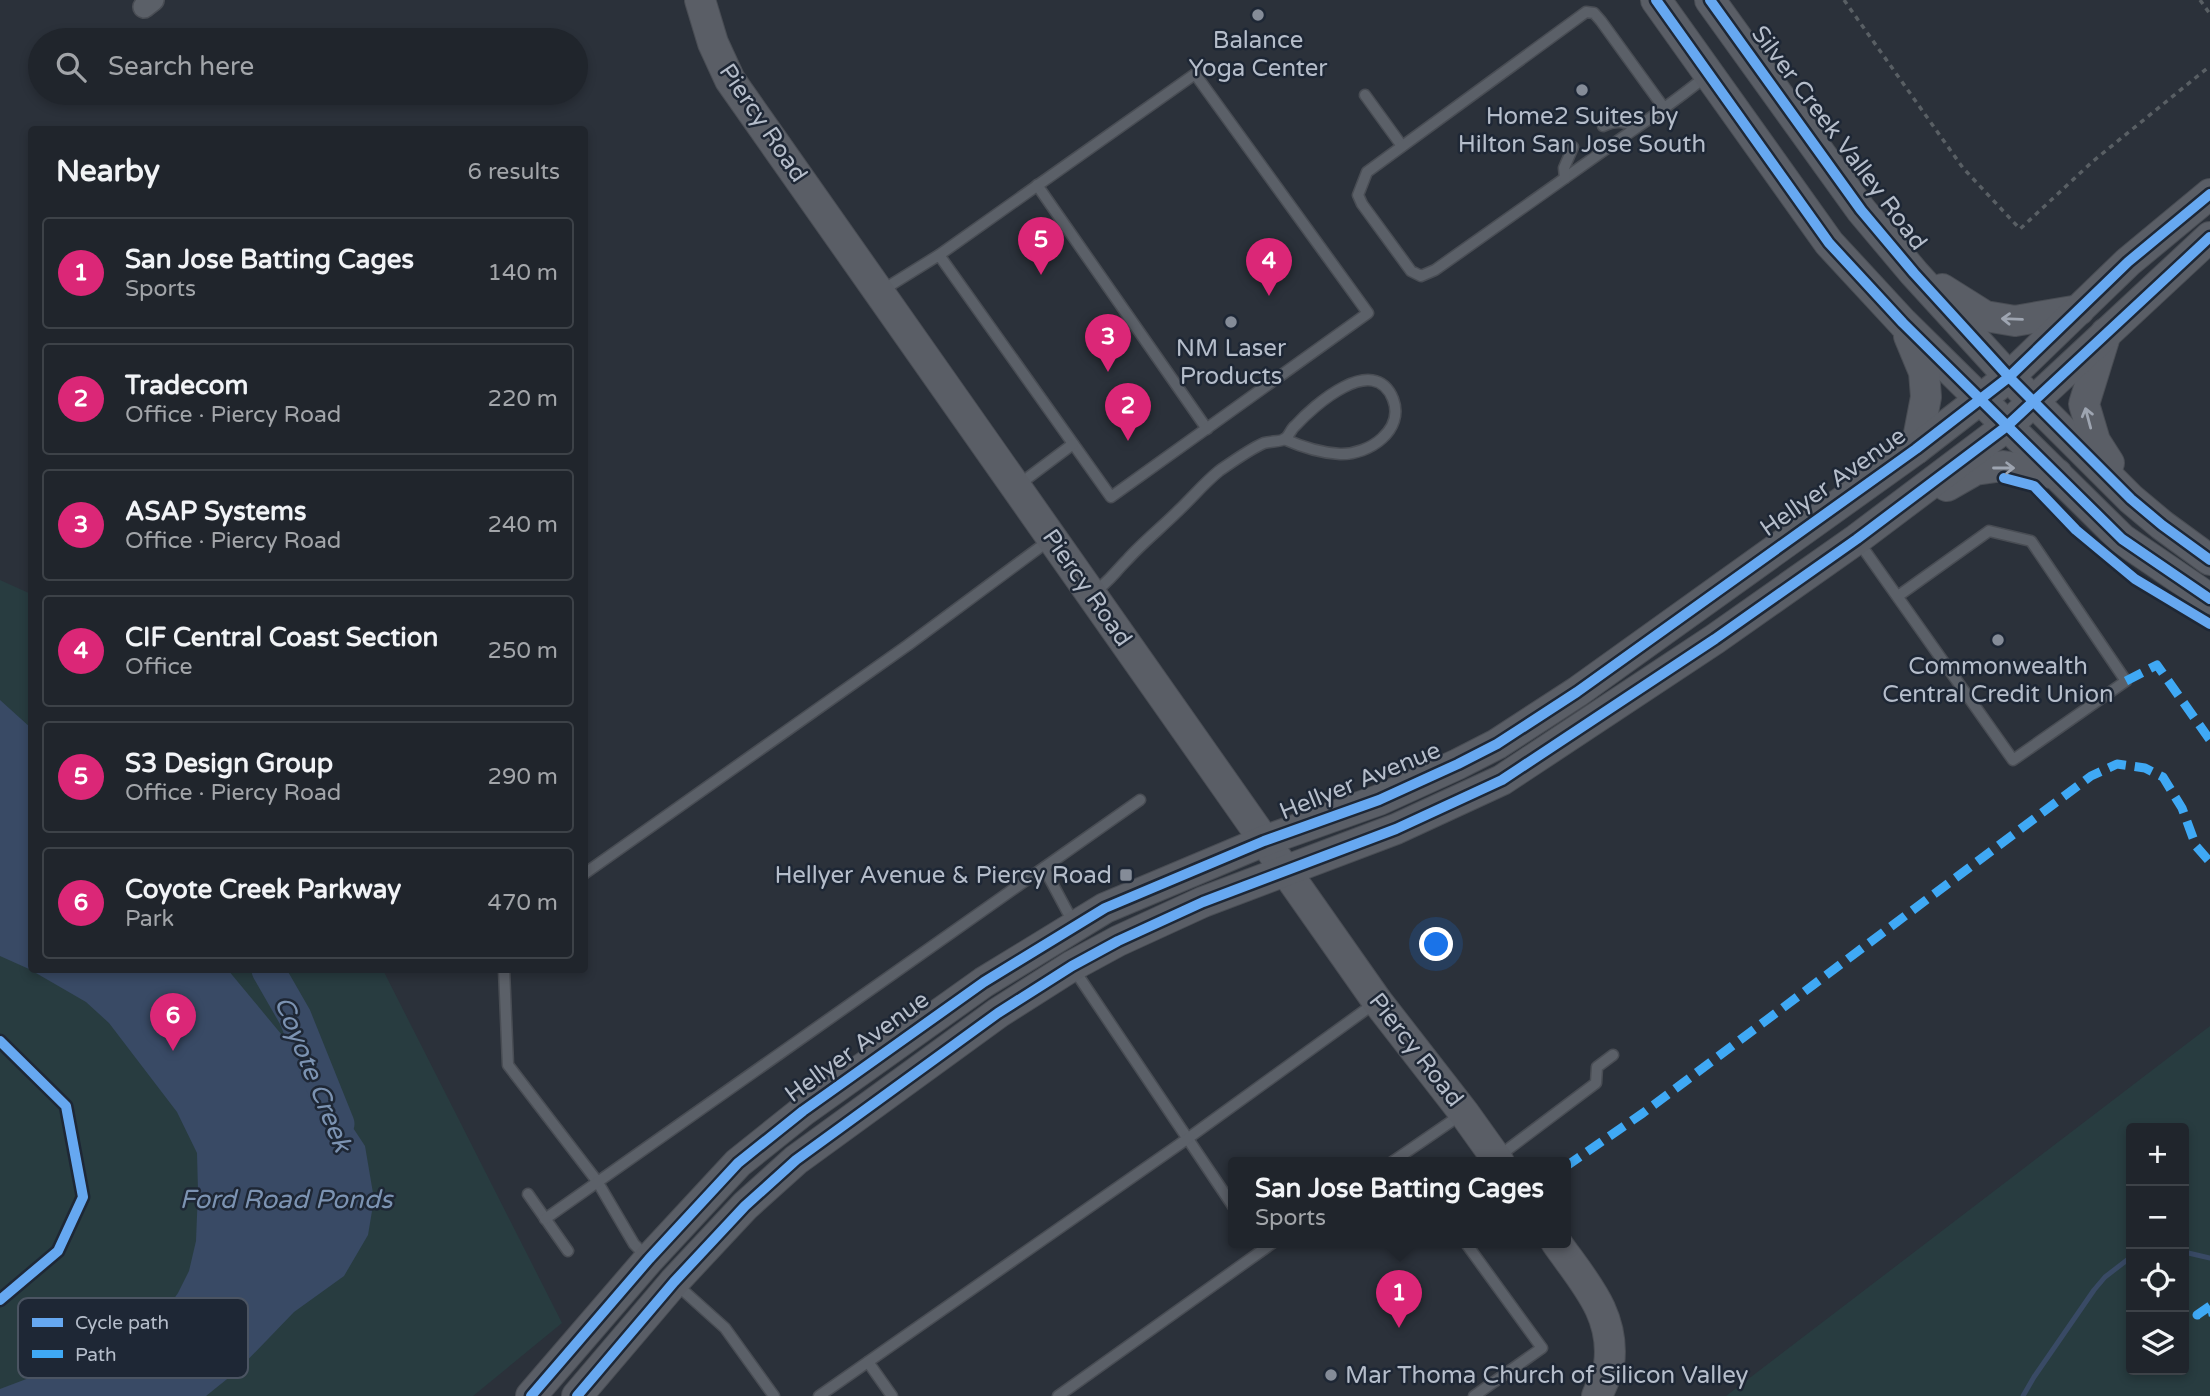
<!DOCTYPE html>
<html lang="en">
<head>
<meta charset="utf-8">
<style>
  :root { --surface:#20252c; --page:#2d3138; --text:#f1f3f6; --muted:#a2a5a9; --line:#3d4248; --accent:#db2777 }
  body { margin:0; font-family:"Varela Round",sans-serif; background:var(--page); color:var(--text) }
  .controls { position:absolute; right:21px; bottom:21px; display:grid; overflow:hidden; border-radius:7px; box-shadow:0 4px 10px #0003 }
  .controls button { width:63px; height:63px; display:grid; place-items:center; padding:0; border:0; border-bottom:2px solid var(--line); background:var(--surface); color:var(--text); font:35px sans-serif }
  .you { position:absolute; left:1437px; top:945px; width:24px; height:24px; margin:-18px; border:5px solid #fff; border-radius:50%; background:#1a73e8; box-shadow:0 0 0 10px #1a73e833 }
  .badge { display:grid; place-items:center; width:46px; height:46px; border-radius:50%; background:var(--accent); color:#fff; font-size:23px; font-weight:700 }
  .pin { position:absolute; translate:-50% -58px; filter:drop-shadow(0 2px 4px #0008) }
  .pin::after { content:''; position:absolute; top:37px; width:24px; height:21px; background:inherit; clip-path:polygon(0 0,100% 0,50% 100%) }
  .popup { position:absolute; left:1228px; top:1157px; width:343px; height:91px; box-sizing:border-box; display:grid; place-content:center; border-radius:7px; background:var(--surface); filter:drop-shadow(0 2px 5px #0005); font-size:23px; white-space:nowrap; color:var(--muted) }
  .popup b { font-size:26px; color:var(--text) }
  .popup::after { content:''; position:absolute; left:50%; top:100%; margin-left:-14px; border:14px solid transparent; border-top-color:var(--surface) }
  .list { margin:0; padding:0; list-style:none }
  h2 { display:flex; justify-content:space-between; align-items:center; height:91px; margin:0; padding:0 28px; font-size:30px }
  h2 small { font-size:23px; font-weight:400; color:var(--muted) }
  .list li { display:grid; grid-template-columns:46px 1fr auto; gap:21px; align-items:center; box-sizing:border-box; height:112px; margin:0 14px 14px; padding:0 14px; border:2px solid var(--line); border-radius:7px }
  .list b { display:block; font-size:26px; white-space:nowrap }
  .list p { margin:0; font-size:23px; white-space:nowrap; color:var(--muted) }
  .list em { font-size:23px; font-style:normal; color:var(--muted) }
  .icon { flex:none; width:38px; height:38px; fill:none; stroke:currentColor; stroke-width:2; stroke-linecap:round; stroke-linejoin:round }
  .map { position:relative; flex:none; width:2210px; height:1396px; overflow:hidden }
  .search { position:absolute; background:var(--surface); box-shadow:0 4px 10px #0003; left:28px; top:28px; width:560px; height:77px; display:flex; align-items:center; gap:18px; box-sizing:border-box; padding:0 24px; border-radius:38px; color:var(--muted); font-size:26px }
  .panel { position:absolute; background:var(--surface); box-shadow:0 4px 10px #0003; left:28px; top:126px; width:560px; height:847px; border-radius:7px }
  .map>svg:first-child { display:block }
  .green { fill:#283c40; fill-rule:evenodd }
  .water { fill:#394a65 }
  .lines { fill:none; stroke-linecap:round; stroke-linejoin:round }
  .stream { stroke:#394a65; stroke-width:5 }
  .river { stroke:#394a65; stroke-width:33 }
  .lane-casing { stroke:#494d54; stroke-width:13 }
  .street-casing { stroke:#494d54; stroke-width:24 }
  .secondary-casing { stroke:#494d54; stroke-width:32 }
  .path { stroke:#595f64; stroke-width:3.5; stroke-dasharray:5 5; stroke-linecap:butt }
  .lane { stroke:#5b6068; stroke-width:10 }
  .street { stroke:#5b6068; stroke-width:21 }
  .secondary { stroke:#5a5e66; stroke-width:30 }
  .quiet { stroke:#3fa9f5; stroke-width:9; stroke-dasharray:18 9; stroke-linecap:butt }
  .cycleway-casing { stroke:#1e2735; stroke-width:15 }
  .cycleway { stroke:#66a8f1; stroke-width:10 }
  .oneway { stroke:#9ea5b1 }
  .poi-dot { fill:#858c98; stroke:#1e2735; stroke-width:2.5 }
  .labels { text-anchor:middle; dominant-baseline:central; stroke-width:5; stroke-linejoin:round; paint-order:stroke }
  .poi-label { font-size:24px; fill:#b5bdca; stroke:#1e2735 }
  .street-label { font-size:24px; fill:#b5bdca; stroke:#1e2735 }
  .water-label { font-size:26px; font-style:italic; fill:#7c93b2; stroke:#1e2735 }
  .key { fill:#1e2735; stroke:#4b5462; stroke-width:2 }
  .key-label { font-size:19px; fill:#b5bdca }
</style>
</head>
<body>
<div class="map">
<svg width="2210" height="1396" viewBox="0 0 2210 1396">
  <rect width="100%" height="100%" fill="#2b313a"/>
  <!-- green -->
  <g class="green">
    <path d="M0,580L31,594L32,970H383L562,1323L473,1396H0Z"/>
    <path d="M2210,1026V1396H1726ZM2131,1128H2184V1370H2131Z"/>
  </g>
  <!-- water -->
  <path class="water" d="M0,700L31,728L32,970H228L330,1093L365,1146L374,1199L368,1235L344,1276L294,1312L237,1371L206,1396H0V1389L111,1347L156,1324L178,1293L189,1271L196,1241L198,1191L197,1153L177,1112L109,1023L86,1002L29,969L0,956Z"/>
  <g class="lines">
    <!-- stream -->
    <g class="stream">
      <path d="M2184,1252L2210,1258"/>
      <path d="M2023,1396L2034,1377L2094,1290L2105,1277L2131,1257"/>
    </g>
    <!-- river -->
    <path class="river" d="M268,970L295,1017L338,1124"/>
    <!-- lane casing -->
    <g class="lane-casing">
      <g id="lane">
        <path d="M1365,95L1402,146"/>
        <path d="M1664,108L1601,21L1594,13L1586,12L1367,172L1358,195L1362,204L1411,271L1421,276L1435,270C1492,230 1549,189 1606,149C1640,125 1675,102 1706,76"/>
        <path d="M1603,126C1616,120 1624,121 1637,127"/>
        <path d="M1565,178L1564,168L1573,147"/>
        <path d="M1037,185L1207,429"/>
        <path d="M881,291L939,255L1195,74L1368,313L1111,497L939,255"/>
        <path d="M1017,486L1073,444"/>
        <path d="M1858,541L2013,760L2126,681L2031,541L1989,531L1898,596"/>
        <path d="M1093,593C1110,581 1113,574 1127,560C1142,543 1161,528 1177,512C1191,499 1204,483 1219,471C1232,462 1250,449 1264,443C1271,441 1280,442 1285,439C1289,436 1291,429 1295,426C1314,405 1374,352 1393,399C1405,430 1369,455 1340,454C1321,453 1302,447 1284,439"/>
        <path d="M1044,868L1074,924"/>
        <path d="M584,874L908,645L1051,539"/>
        <path d="M1073,968L1233,1206"/>
        <path d="M504,970L508,1065L597,1181L634,1244L647,1257"/>
        <path d="M1499,1156L1596,1083L1597,1067L1613,1055"/>
        <path d="M1392,1162L1462,1114"/>
        <path d="M528,1194L568,1251"/>
        <path d="M545,1219L1140,800"/>
        <path d="M1465,1242L1542,1348L1474,1396"/>
        <path d="M676,1284L725,1328L774,1396"/>
        <path d="M868,1362L892,1396"/>
        <path d="M819,1396L1187,1139L1375,1003"/>
        <path d="M1058,1396L1274,1242"/>
      </g>
    </g>
    <!-- street casing -->
    <g class="street-casing">
      <path id="street" d="M144,7L153,0"/>
    </g>
    <!-- secondary casing -->
    <g class="secondary-casing">
      <g id="secondary">
        <path d="M700,0L713,43L730,80L1377,1001L1464,1113L1499,1162"/>
        <path d="M1656,0L1829,243L1903,323L2122,539L2210,599"/>
        <path d="M1710,0L1861,210L1914,273L2009,377L2131,499L2162,525L2210,560"/>
        <path d="M1942,289L1985,316L2015,321L2079,310"/>
        <path d="M2106,333L2084,404L2095,441L2109,463"/>
        <path d="M1909,336L1924,372L1926,397L1916,449"/>
        <path d="M1947,486L1975,470L2003,466L2057,474"/>
        <path d="M1556,1242C1583,1281 1616,1314 1609,1365C1607,1375 1601,1386 1597,1396"/>
        <path d="M531,1396L649,1259L738,1163L803,1111L897,1044L984,982L1105,908L1264,841L1379,800L1458,764L1497,744L1577,692L1916,449L2009,377L2128,262L2210,194"/>
        <path d="M577,1396L674,1282L745,1206L796,1160L998,1013L1072,966L1118,941L1203,902L1396,829L1502,780L1715,639L1857,539L2007,426L2210,237"/>
      </g>
    </g>
    <!-- path -->
    <g class="path">
      <path d="M1844,0L1963,168L2020,229L2092,162L2210,66"/>
      <path d="M2200,0L2210,14"/>
    </g>
    <!-- lane -->
    <use href="#lane" class="lane"/>
    <!-- street -->
    <use href="#street" class="street"/>
    <!-- secondary -->
    <use href="#secondary" class="secondary"/>
    <!-- quiet -->
    <g class="quiet">
      <path d="M2126,681L2157,665L2210,740"/>
      <path d="M1565,1167L1643,1113L2091,776L2117,764L2145,768L2163,777L2182,808L2196,846L2210,862"/>
      <path d="M2210,1306L2197,1315L2210,1312"/>
    </g>
    <!-- cycleway casing -->
    <g class="cycleway-casing">
      <g id="cycleway">
        <path d="M1656,0L1829,243L1903,323L2122,539L2210,599"/>
        <path d="M1710,0L1861,210L1914,273L2009,377L2131,499L2162,525L2210,560"/>
        <path d="M2004,478L2034,486L2076,530L2135,579L2210,624"/>
        <path d="M0,1041L66,1106L83,1197L58,1251L0,1300"/>
        <path d="M531,1396L649,1259L738,1163L803,1111L897,1044L984,982L1105,908L1264,841L1379,800L1458,764L1497,744L1577,692L1916,449L2009,377L2128,262L2210,194"/>
        <path d="M577,1396L674,1282L745,1206L796,1160L998,1013L1072,966L1118,941L1203,902L1396,829L1502,780L1715,639L1857,539L2007,426L2210,237"/>
      </g>
    </g>
    <!-- cycleway -->
    <use href="#cycleway" class="cycleway"/>
  </g>
  <!-- one-way arrows -->
  <defs><path id="oneway-shaft" d="M-6 0H5M1.5-3L5.5 0L1.5 3" fill="none" stroke-width="1.6" stroke-linecap="round" stroke-linejoin="round" transform="scale(1.75)"/></defs>
  <g class="oneway">
    <use href="#oneway-shaft" transform="translate(2012 319) rotate(-178)"/>
    <use href="#oneway-shaft" transform="translate(2088 418) rotate(-105)"/>
    <use href="#oneway-shaft" transform="translate(2004 468)"/>
  </g>
  <!-- markers -->
  <g class="poi-dot">
    <circle cx="1258" cy="15" r="7"/>
    <circle cx="1582" cy="90" r="7"/>
    <circle cx="1231" cy="322" r="7"/>
    <circle cx="1998" cy="640" r="7"/>
    <rect x="1119" y="868" width="14" height="14" rx="3.5"/>
    <circle cx="1331" cy="1375" r="7"/>
  </g>
  <g class="labels">
    <!-- poi labels -->
    <g class="poi-label">
      <text x="1258" y="40">Balance<tspan x="1258" dy="28">Yoga Center</tspan></text>
      <text x="1582" y="116">Home2 Suites by<tspan x="1582" dy="28">Hilton San Jose South</tspan></text>
      <text x="1231" y="348">NM Laser<tspan x="1231" dy="28">Products</tspan></text>
      <text x="1998" y="666">Commonwealth<tspan x="1998" dy="28">Central Credit Union</tspan></text>
      <text x="1112" y="875" text-anchor="end">Hellyer Avenue &amp; Piercy Road</text>
      <text x="1345" y="1375" text-anchor="start">Mar Thoma Church of Silicon Valley</text>
    </g>
    <!-- street labels -->
    <g class="street-label">
      <text transform="translate(763 123) rotate(56)">Piercy Road</text>
      <text transform="translate(1839 138) rotate(53)">Silver Creek Valley Road</text>
      <text transform="translate(1833 482) rotate(-35)">Hellyer Avenue</text>
      <text transform="translate(1087 588) rotate(55)">Piercy Road</text>
      <text transform="translate(1360 781) rotate(-22)">Hellyer Avenue</text>
      <text transform="translate(857 1047) rotate(-36)">Hellyer Avenue</text>
      <text transform="translate(1416 1050) rotate(52)">Piercy Road</text>
    </g>
    <!-- water labels -->
    <g class="water-label">
      <text transform="translate(313 1074) rotate(68)">Coyote Creek</text>
      <text x="286" y="1199">Ford Road Ponds</text>
    </g>
  </g>
  <!-- legend -->
  <rect x="18" y="1298" width="230" height="80" rx="10" class="key"/>
  <rect x="32" y="1318" width="31" height="9" fill="#66a8f1"/>
  <rect x="32" y="1350" width="31" height="8" fill="#3fa9f5"/>
  <g class="key-label">
    <text x="75" y="1329">Cycle path</text>
    <text x="75" y="1361">Path</text>
  </g>
</svg>
<div class="controls">
<button>+</button>
<button>−</button>
<button><svg class="icon" aria-label="locate" viewBox="0 0 24 24"><circle cx="12" cy="12" r="6"/><path d="M12 2v4M12 18v4M2 12h4M18 12h4"/></svg></button>
<button><svg class="icon" aria-label="layers" viewBox="0 0 24 24"><path d="M12 4l9 5-9 5-9-5zM3 14l9 5 9-5"/></svg></button>
</div>
<div class="you"></div>
<div class="pin badge" style="left:1399px;top:1328px">1</div>
<div class="popup"><b>San Jose Batting Cages</b>Sports</div>
<div class="pin badge" style="left:1128px;top:441px">2</div>
<div class="pin badge" style="left:1108px;top:372px">3</div>
<div class="pin badge" style="left:1269px;top:296px">4</div>
<div class="pin badge" style="left:1041px;top:275px">5</div>
<div class="pin badge" style="left:173px;top:1051px">6</div>
<div class="search"><svg class="icon" aria-label="search" viewBox="0 0 24 24"><circle cx="10" cy="10" r="6"/><path d="M15 15l6 6"/></svg>Search here</div>
<section class="panel">
<h2>Nearby<small>6 results</small></h2>
<ul class="list">
<li><span class="badge">1</span><div><b>San Jose Batting Cages</b><p>Sports</p></div><em>140 m</em></li>
<li><span class="badge">2</span><div><b>Tradecom</b><p>Office · Piercy Road</p></div><em>220 m</em></li>
<li><span class="badge">3</span><div><b>ASAP Systems</b><p>Office · Piercy Road</p></div><em>240 m</em></li>
<li><span class="badge">4</span><div><b>CIF Central Coast Section</b><p>Office</p></div><em>250 m</em></li>
<li><span class="badge">5</span><div><b>S3 Design Group</b><p>Office · Piercy Road</p></div><em>290 m</em></li>
<li><span class="badge">6</span><div><b>Coyote Creek Parkway</b><p>Park</p></div><em>470 m</em></li>
</ul>
</section>
</div>
</body>
</html>
